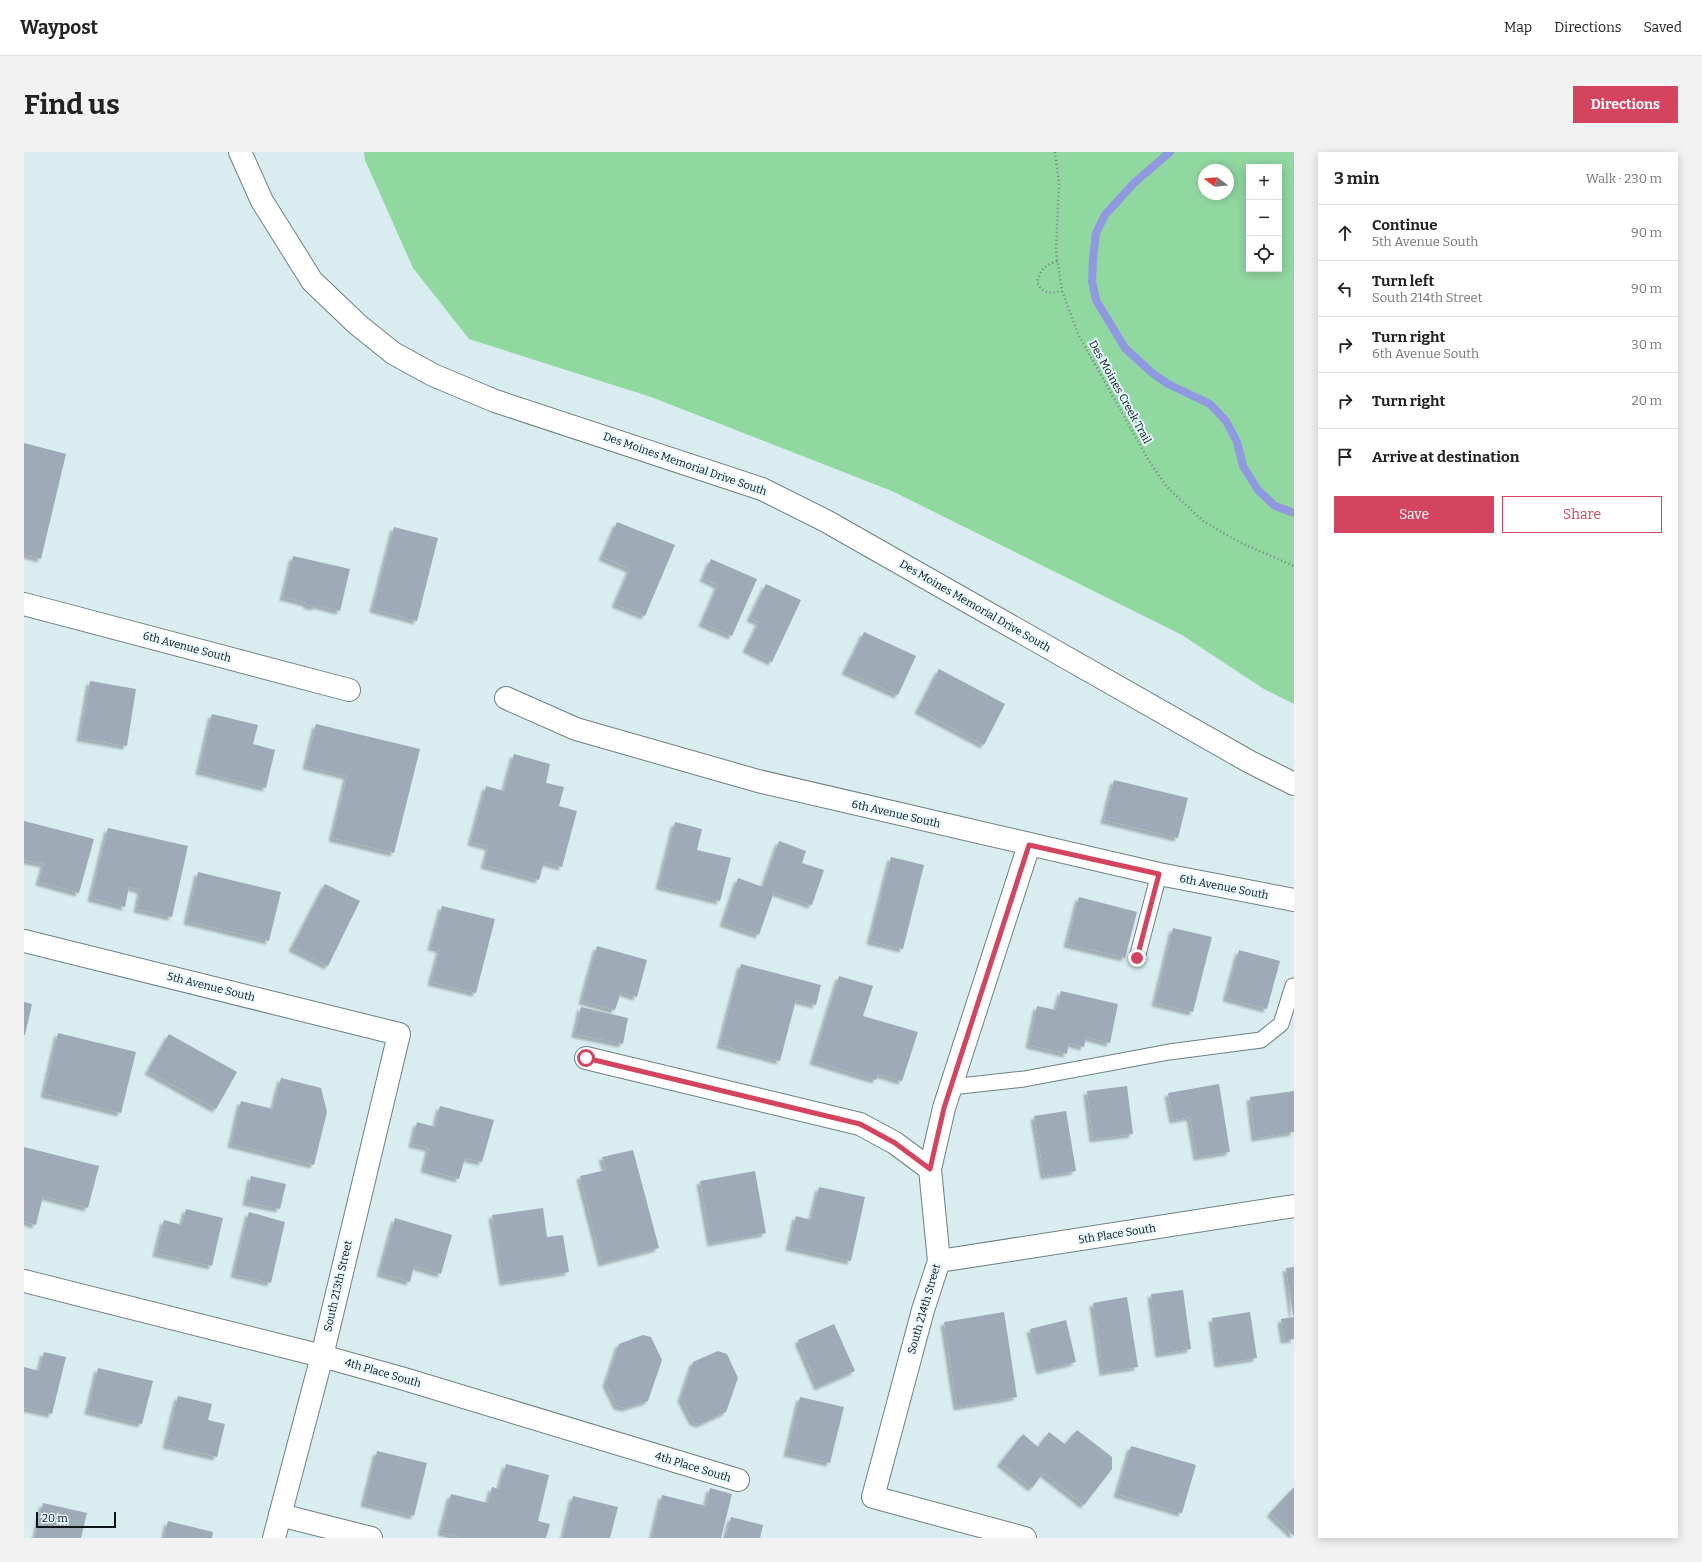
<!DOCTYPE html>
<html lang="en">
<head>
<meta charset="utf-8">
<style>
  :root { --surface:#fff; --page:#f2f2f2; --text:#222; --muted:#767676; --line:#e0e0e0; --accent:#d4445e }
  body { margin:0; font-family:Bitter,serif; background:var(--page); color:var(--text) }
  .controls { position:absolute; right:12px; top:12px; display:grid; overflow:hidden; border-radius:0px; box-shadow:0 2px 10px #0003 }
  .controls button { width:36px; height:36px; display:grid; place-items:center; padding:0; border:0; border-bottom:1px solid var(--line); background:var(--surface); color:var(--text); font:20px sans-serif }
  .compass { position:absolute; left:1174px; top:12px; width:36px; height:36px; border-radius:50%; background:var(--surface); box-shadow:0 2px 10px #0003; rotate:286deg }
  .scale { position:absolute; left:12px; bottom:10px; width:80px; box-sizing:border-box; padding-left:4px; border:2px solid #0e1517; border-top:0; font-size:11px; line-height:14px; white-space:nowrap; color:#0e1517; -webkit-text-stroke:3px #e6f9fe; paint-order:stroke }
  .stop { position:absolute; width:12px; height:12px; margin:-9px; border:3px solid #d4445e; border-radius:50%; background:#fff }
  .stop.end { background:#d4445e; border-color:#fff; box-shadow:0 1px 4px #0008 }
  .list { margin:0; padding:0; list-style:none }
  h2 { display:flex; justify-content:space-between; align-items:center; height:52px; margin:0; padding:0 16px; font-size:17px }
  h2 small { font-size:13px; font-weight:400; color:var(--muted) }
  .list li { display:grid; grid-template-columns:26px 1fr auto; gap:12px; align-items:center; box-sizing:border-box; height:56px; padding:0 16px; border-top:1px solid var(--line) }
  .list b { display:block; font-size:15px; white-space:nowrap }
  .list p { margin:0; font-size:13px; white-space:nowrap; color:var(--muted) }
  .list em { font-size:13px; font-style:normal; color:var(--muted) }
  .actions { display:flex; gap:8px; padding:12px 16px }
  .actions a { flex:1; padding:9px 0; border:1px solid var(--accent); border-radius:0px; text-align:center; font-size:14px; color:var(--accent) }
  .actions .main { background:var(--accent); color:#fff }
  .icon { flex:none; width:22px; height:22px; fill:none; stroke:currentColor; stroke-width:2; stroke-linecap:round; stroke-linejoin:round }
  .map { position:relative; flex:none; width:1270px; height:1386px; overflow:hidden; border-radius:0px }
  header { display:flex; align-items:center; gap:24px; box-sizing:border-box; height:56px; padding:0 20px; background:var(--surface); border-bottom:1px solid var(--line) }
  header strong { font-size:19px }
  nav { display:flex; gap:22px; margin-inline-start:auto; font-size:14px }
  .intro { display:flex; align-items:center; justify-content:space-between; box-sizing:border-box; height:96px; padding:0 24px }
  h1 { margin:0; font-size:28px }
  .button { padding:10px 18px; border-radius:0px; background:var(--accent); color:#fff; font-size:14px; font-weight:700 }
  main { display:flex; gap:24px; padding:0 24px }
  aside { flex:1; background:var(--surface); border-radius:0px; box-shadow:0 2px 10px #0003 }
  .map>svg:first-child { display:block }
  .green { fill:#90d7a0; fill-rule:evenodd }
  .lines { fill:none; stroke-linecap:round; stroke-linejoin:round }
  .stream { stroke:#8f98e0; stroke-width:8 }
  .building { fill:#9eaab5; filter:url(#shadow) }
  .lane-casing { stroke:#6e8084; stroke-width:17 }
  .street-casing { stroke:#6e8084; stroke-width:24 }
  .secondary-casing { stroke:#6e8084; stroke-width:24 }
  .path { stroke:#758285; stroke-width:2.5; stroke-dasharray:1 3; stroke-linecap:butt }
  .lane { stroke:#fff; stroke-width:15 }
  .street { stroke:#fff; stroke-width:22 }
  .secondary { stroke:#fff; stroke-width:22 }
  .route { stroke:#d4445e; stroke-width:5 }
  .labels { text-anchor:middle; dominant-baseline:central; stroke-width:4; stroke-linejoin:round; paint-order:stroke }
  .street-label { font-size:11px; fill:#0e1517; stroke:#e6f9fe }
</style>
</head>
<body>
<header>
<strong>Waypost</strong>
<nav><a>Map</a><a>Directions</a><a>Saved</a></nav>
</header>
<div class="intro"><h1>Find us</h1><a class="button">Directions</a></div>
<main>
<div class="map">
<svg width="1270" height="1386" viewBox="0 0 1270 1386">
  <defs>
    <filter id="shadow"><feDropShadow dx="-3.5" dy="3.5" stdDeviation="1" flood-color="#0004"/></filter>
  </defs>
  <rect width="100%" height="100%" fill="#d9ecf0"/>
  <!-- green -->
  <path class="green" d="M340,0H1270V552L1240,537L1158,483L868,339L627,245L445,187L389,116L341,8ZM1225,15H1255V117H1225ZM1180,18H1204V42H1180Z"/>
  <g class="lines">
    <!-- stream -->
    <path class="stream" d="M1146,0L1110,31L1081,63L1072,81L1069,108L1068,129L1072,148L1101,196L1127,220L1144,232L1186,252L1202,269L1213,290L1219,314L1234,338L1251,354L1270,361"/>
  </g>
  <!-- building -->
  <g class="building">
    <path d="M0,291L42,302L17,407L0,402Z"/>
    <path d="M593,370L651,393L621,464L591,452L606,417L578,405Z"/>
    <path d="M370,375L414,386L393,469L349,457Z"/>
    <path d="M269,404L326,417L316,459L292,453L291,455L283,453V451L259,445Z"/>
    <path d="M687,407L733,427L708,484L678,471L694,433L679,426Z"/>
    <path d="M742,432L777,448L748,510L722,497L735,470L726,466Z"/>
    <path d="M840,480L892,504L874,543L821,519Z"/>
    <path d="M915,517L981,552L960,593L894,558Z"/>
    <path d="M66,529L112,537L103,594L56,586Z"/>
    <path d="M188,562L234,573L229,592L251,598L242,636L175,619Z"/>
    <path d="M292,572L396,597L370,701L308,686L323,624L282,614Z"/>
    <path d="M490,602L526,612L522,631L540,635L535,654L553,659L538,715L520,710L515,728L460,713L465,695L447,690L462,634L480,639Z"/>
    <path d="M1090,628L1164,646L1154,686L1080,668Z"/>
    <path d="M0,669L70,687L55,741L15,730L20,712L0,708Z"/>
    <path d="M651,670L678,677L673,698L707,706L696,749L635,734Z"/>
    <path d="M84,676L164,694L148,765L113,757L117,738L105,735L101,755L67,746Z"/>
    <path d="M755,689L782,699L778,711L800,718L788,753L750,740L735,783L699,771L714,726L739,735Z"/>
    <path d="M867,705L900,713L879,797L846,789Z"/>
    <path d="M174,720L257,740L245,789L163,769Z"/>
    <path d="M301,732L336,749L304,814L268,796Z"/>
    <path d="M1055,745L1113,760L1101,806L1043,792Z"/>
    <path d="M418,754L471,767L452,841L407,830L416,797L407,795Z"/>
    <path d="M1149,776L1188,785L1169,860L1131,851Z"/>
    <path d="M573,794L623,808L613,845L597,840L591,858L558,849Z"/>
    <path d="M1215,798L1256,809L1243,857L1202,846Z"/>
    <path d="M717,812L797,833L792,853L772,848L756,909L696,893Z"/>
    <path d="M815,824L849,834L839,864L894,880L878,929L854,922L852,928L789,909Z"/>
    <path d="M1037,839L1094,852L1086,891L1062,885L1060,895L1045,891L1043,902L1005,893L1013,854L1032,858Z"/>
    <path d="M0,850L8,852L1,883H0Z"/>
    <path d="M557,855L604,866L599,892L551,882Z"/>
    <path d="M34,881L112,900L97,961L20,942Z"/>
    <path d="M145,882L213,920L192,957L124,919Z"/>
    <path d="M257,926L297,936L303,960L290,1013L207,992L217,949L249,957Z"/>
    <path d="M1195,932L1206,1000L1173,1005L1166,965L1149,968L1144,941Z"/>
    <path d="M1103,934L1109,982L1069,987L1063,939Z"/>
    <path d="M1270,939V980L1231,986L1226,945Z"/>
    <path d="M416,954L470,968L458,1010L441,1006L435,1027L400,1017L405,996L388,992L393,970L411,975Z"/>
    <path d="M1042,959L1052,1019L1020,1024L1010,964Z"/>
    <path d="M0,995L75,1014L64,1056L19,1044L12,1073L0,1069Z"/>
    <path d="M609,998L635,1096L578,1111L556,1024L582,1018L578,1005Z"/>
    <path d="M731,1019L742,1081L687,1091L676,1029Z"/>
    <path d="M227,1024L262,1032L256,1057L222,1050Z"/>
    <path d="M795,1035L841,1045L827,1109L765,1095L772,1064L787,1068Z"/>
    <path d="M519,1056L523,1085L539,1083L545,1120L479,1130L468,1063Z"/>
    <path d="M162,1057L199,1066L188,1114L132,1101L140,1068L158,1073Z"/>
    <path d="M225,1060L261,1070L247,1131L210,1122Z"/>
    <path d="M371,1066L428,1083L417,1122L390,1114L386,1130L356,1121Z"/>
    <path d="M1270,1115V1164H1269L1262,1116Z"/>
    <path d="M1159,1138L1167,1197L1135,1202L1127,1142Z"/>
    <path d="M1103,1145L1114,1215L1079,1220L1069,1151Z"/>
    <path d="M980,1160L993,1245L933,1255L920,1170Z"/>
    <path d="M1226,1160L1233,1206L1194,1212L1188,1166Z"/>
    <path d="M1270,1165V1187L1260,1188L1257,1167Z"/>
    <path d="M1042,1168L1052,1210L1016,1219L1006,1177Z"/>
    <path d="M810,1172L831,1219L794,1235L774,1188Z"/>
    <path d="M619,1183L627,1185L638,1208L624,1249L601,1256L593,1254L582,1231L595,1192Z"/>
    <path d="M694,1199L703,1202L714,1226L702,1260L676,1272L669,1270L657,1246L669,1210Z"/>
    <path d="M20,1200L42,1205L28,1262L0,1256V1215L15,1219Z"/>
    <path d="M74,1216L129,1229L118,1272L64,1259Z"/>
    <path d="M154,1244L188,1252L184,1268L201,1272L193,1305L142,1293Z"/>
    <path d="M776,1245L820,1255L806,1311L763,1301Z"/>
    <path d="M1053,1278L1088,1305V1317L1060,1353L1019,1321L1008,1336L976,1311L999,1282L1014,1295L1025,1280L1041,1292Z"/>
    <path d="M1107,1294L1172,1313L1158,1361L1093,1342Z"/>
    <path d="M353,1299L403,1311L390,1364L340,1351Z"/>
    <path d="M482,1312L525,1323L514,1369L526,1372L522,1386H439L417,1380L427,1342L464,1351L468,1335L475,1337Z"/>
    <path d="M1270,1335V1384L1246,1361Z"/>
    <path d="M686,1336L708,1342L697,1386H628L638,1343L682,1354Z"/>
    <path d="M549,1344L594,1355L586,1386H539Z"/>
    <path d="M19,1351L63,1361L57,1386H11Z"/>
    <path d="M707,1365L739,1373L736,1386H702Z"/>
    <path d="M144,1369L189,1380L188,1386H140Z"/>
  </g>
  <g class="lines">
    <!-- lane casing -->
    <g class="lane-casing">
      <g id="lane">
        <path d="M1113,806L1135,722"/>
        <path d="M927,935L1000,927L1145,900L1237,888L1257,872L1269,834"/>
      </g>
    </g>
    <!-- street casing -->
    <g class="street-casing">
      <g id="street">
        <path d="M0,452L325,538"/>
        <path d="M482,546L552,577L734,629L1135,722L1270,748"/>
        <path d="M0,789L375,882L298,1204L250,1386"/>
        <path d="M562,906L836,972L871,991L906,1017"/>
        <path d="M915,1109L1270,1054"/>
        <path d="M0,1129L298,1204L377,1226L714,1328"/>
        <path d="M256,1363L347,1386"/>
        <path d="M1001,1386L849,1345L899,1158L915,1109L906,1017L920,956L1005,693"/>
      </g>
    </g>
    <!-- secondary casing -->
    <g class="secondary-casing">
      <path id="secondary" d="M216,0L238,49L288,129L333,172L369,201L409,223L471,249L738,337L802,369L1226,610L1270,632"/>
    </g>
    <!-- path -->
    <g class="path">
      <path d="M1031,0L1035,31L1032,99L1038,139L1054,182L1125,309L1143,335L1179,369L1215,390L1270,414"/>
      <path d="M1033,109C1021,114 1016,117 1013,130C1019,142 1026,142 1038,139"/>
    </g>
    <!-- lane -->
    <use href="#lane" class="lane"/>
    <!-- street -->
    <use href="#street" class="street"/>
    <!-- secondary -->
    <use href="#secondary" class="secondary"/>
  </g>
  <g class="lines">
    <!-- route -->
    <path class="route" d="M562,906L836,972L871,991L906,1017L920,956L1005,693L1135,722L1113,806"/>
  </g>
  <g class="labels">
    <!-- street labels -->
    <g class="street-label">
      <text transform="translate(1096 240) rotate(61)">Des Moines Creek Trail</text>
      <text transform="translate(661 312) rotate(19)">Des Moines Memorial Drive South</text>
      <text transform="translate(951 454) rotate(30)">Des Moines Memorial Drive South</text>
      <text transform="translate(163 495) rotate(15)">6th Avenue South</text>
      <text transform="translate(872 662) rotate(13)">6th Avenue South</text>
      <text transform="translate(1200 735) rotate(11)">6th Avenue South</text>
      <text transform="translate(187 835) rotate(14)">5th Avenue South</text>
      <text transform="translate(1093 1082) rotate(-9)">5th Place South</text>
      <text transform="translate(314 1134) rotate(-77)">South 213th Street</text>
      <text transform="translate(900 1157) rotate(-74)">South 214th Street</text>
      <text transform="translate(359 1221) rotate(16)">4th Place South</text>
      <text transform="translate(669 1315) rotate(17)">4th Place South</text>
    </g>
  </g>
</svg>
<div class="controls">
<button>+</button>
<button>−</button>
<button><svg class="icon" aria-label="locate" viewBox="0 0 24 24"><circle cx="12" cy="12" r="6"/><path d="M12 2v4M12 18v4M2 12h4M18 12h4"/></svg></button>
</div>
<svg class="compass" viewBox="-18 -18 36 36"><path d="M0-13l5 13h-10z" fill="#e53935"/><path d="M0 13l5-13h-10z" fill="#767676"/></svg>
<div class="scale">20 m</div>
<div class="stop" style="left:562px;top:906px"></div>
<div class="stop end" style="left:1113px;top:806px"></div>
</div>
<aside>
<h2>3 min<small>Walk · 230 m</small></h2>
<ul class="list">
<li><svg class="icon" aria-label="ahead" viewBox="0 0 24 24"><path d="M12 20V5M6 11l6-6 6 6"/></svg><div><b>Continue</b><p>5th Avenue South</p></div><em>90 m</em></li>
<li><svg class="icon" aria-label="left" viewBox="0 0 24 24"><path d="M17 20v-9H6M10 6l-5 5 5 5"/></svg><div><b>Turn left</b><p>South 214th Street</p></div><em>90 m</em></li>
<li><svg class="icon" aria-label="right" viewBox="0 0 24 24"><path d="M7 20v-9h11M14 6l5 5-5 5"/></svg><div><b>Turn right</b><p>6th Avenue South</p></div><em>30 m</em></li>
<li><svg class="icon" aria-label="right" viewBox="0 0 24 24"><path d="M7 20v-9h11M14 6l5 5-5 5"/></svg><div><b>Turn right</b></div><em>20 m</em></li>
<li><svg class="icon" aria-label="arrive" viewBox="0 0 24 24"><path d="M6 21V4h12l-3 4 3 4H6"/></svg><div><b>Arrive at destination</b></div></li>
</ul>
<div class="actions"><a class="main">Save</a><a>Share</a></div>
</aside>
</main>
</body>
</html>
